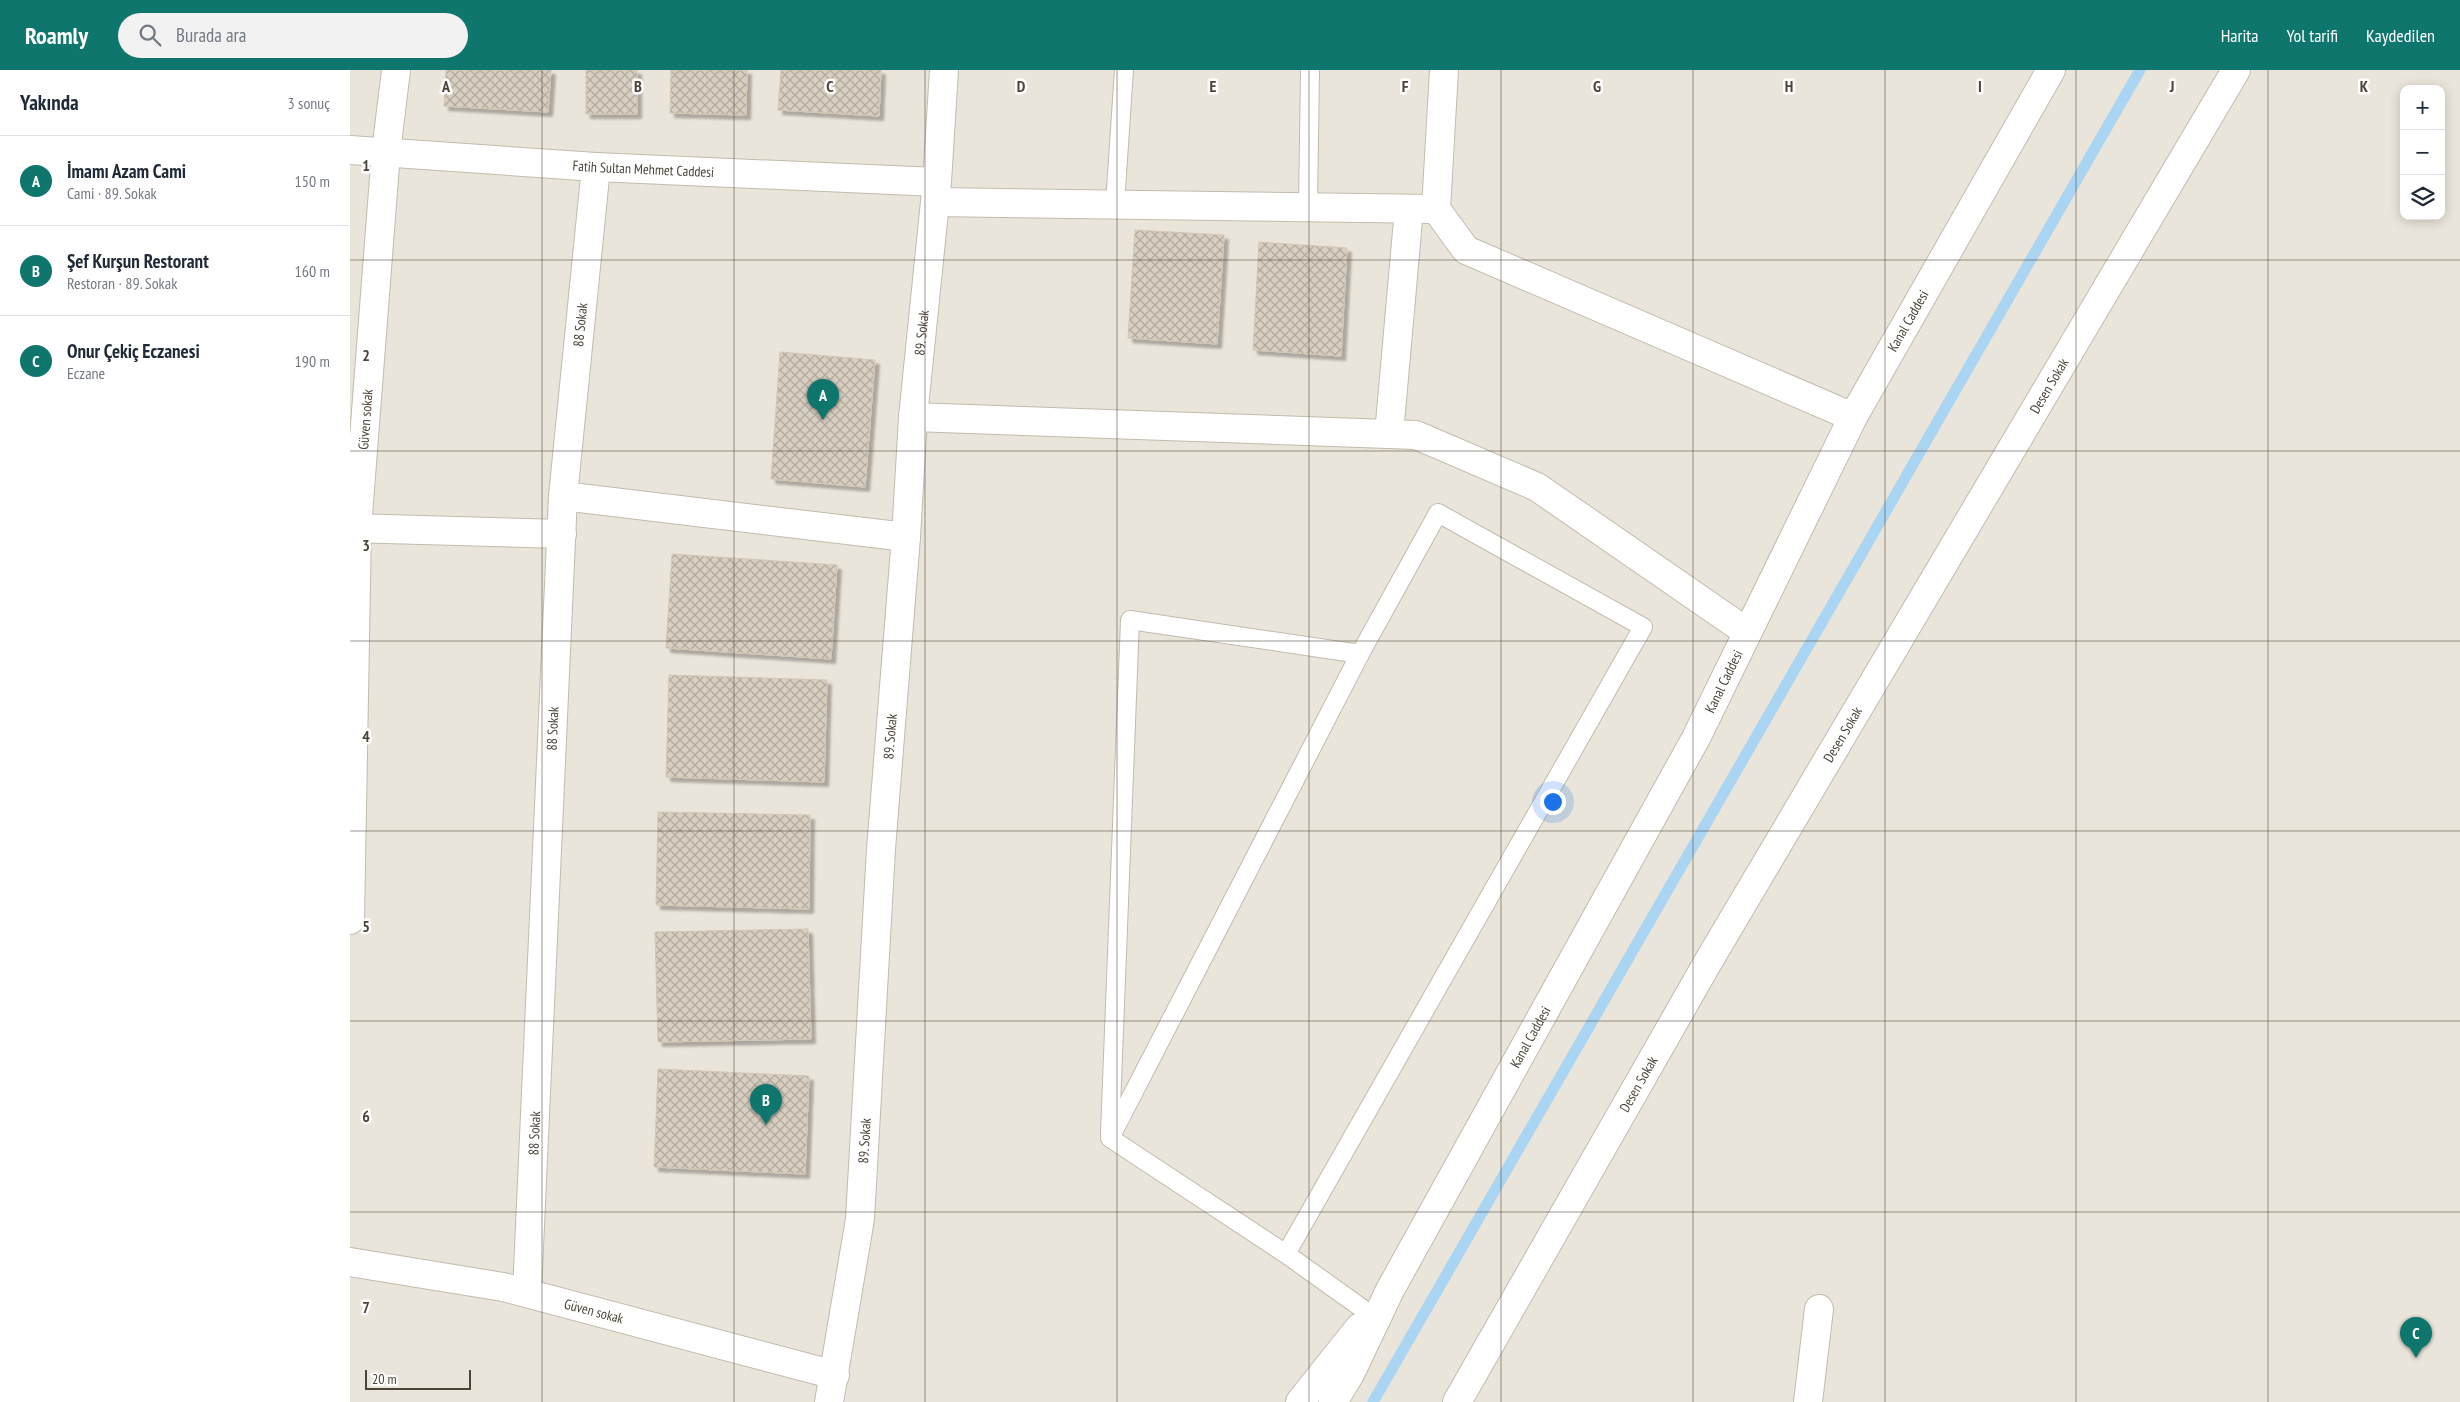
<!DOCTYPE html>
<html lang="tr">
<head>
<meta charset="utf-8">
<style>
  :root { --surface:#fff; --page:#f2f2f3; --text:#1f2937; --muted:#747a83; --line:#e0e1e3; --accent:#0f766e }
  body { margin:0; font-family:"PT Sans Narrow",sans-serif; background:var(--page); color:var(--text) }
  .controls { position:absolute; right:15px; top:15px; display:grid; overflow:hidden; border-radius:10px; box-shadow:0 2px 12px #0003 }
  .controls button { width:45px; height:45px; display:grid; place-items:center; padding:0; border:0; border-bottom:1px solid var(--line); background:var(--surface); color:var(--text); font:25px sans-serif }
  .scale { position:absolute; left:15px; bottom:12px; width:106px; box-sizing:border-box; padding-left:5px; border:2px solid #4b4439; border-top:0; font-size:14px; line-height:18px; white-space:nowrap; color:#4b4439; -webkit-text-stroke:4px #fff; paint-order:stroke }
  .you { position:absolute; left:1202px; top:731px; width:18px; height:18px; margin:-12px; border:4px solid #fff; border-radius:50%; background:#1a73e8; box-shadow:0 0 0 8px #1a73e833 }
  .badge { display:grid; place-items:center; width:32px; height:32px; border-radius:50%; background:var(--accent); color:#fff; font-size:16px; font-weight:700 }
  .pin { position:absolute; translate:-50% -41px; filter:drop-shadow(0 1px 2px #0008) }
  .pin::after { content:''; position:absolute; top:26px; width:18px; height:15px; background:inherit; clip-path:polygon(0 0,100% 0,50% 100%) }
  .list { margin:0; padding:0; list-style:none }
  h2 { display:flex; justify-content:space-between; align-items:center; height:65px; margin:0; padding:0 20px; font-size:21px }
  h2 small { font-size:16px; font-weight:400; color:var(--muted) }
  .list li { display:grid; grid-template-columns:32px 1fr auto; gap:15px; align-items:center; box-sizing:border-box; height:90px; padding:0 20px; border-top:1px solid var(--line) }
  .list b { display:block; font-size:19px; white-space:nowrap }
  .list p { margin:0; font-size:16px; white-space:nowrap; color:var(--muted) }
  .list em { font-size:16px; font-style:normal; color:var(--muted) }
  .icon { flex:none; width:28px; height:28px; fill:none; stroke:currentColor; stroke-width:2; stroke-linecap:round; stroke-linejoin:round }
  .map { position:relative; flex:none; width:2110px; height:1332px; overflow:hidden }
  header { display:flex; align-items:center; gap:30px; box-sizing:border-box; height:70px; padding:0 25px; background:var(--accent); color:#fff }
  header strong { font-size:24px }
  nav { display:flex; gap:28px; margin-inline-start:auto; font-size:18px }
  .search { width:350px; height:45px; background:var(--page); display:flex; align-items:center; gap:12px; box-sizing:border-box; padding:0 18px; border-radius:28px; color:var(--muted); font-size:19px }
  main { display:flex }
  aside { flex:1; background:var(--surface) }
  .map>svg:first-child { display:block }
  .residential { fill:#eae5da; fill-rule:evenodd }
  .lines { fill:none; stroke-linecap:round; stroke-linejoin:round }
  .stream { stroke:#a9d4f2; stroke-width:11 }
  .building { fill:url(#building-cross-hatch); stroke:#d3c7b4; filter:url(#shadow) }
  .service-casing { stroke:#c2bbae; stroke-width:20 }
  .minor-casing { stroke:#c2bbae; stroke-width:30 }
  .service { stroke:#fff; stroke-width:18 }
  .minor { stroke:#fff; stroke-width:28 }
  .grid { fill:none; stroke:#4b4439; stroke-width:1; stroke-opacity:0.55 }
  .labels { text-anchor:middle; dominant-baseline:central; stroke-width:5; stroke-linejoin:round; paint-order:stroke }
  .street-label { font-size:14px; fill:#4b4439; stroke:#fff }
  .grid-label { font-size:16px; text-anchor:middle; font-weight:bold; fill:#4b4439; stroke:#fff; stroke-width:5; stroke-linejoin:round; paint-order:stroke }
</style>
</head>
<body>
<header>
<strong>Roamly</strong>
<div class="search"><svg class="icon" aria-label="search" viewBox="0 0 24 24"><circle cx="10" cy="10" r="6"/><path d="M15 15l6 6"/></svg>Burada ara</div>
<nav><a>Harita</a><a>Yol tarifi</a><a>Kaydedilen</a></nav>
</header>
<main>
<aside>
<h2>Yakında<small>3 sonuç</small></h2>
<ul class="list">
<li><span class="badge">A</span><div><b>İmamı Azam Cami</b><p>Cami · 89. Sokak</p></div><em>150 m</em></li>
<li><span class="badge">B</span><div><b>Şef Kurşun Restorant</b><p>Restoran · 89. Sokak</p></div><em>160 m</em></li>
<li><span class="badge">C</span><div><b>Onur Çekiç Eczanesi</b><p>Eczane</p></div><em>190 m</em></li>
</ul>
</aside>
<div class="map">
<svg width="2110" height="1332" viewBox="0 0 2110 1332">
  <defs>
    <pattern id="building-cross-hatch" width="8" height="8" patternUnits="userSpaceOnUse" patternTransform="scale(1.25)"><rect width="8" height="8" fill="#d8cfc1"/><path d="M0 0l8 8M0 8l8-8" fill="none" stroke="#b1aa9e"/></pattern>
    <filter id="shadow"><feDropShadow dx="4.5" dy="4.5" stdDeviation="1" flood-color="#0004"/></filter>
  </defs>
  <rect width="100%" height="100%" fill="#f6f3ec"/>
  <!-- residential -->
  <path class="residential" d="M0,0H2110V1332H0ZM2054,19H2091V146H2054Z"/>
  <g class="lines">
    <!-- stream -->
    <path class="stream" d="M1023,1332L1790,0"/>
  </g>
  <!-- building -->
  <g class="building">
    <path d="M96,0H201L198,42L94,36Z"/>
    <rect x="236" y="0" width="51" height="44"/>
    <path d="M321,0H397L396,45L320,43Z"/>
    <path d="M431,0H531L529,46L428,40Z"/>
    <path d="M785,160L874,165L867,274L778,268Z"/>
    <path d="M909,172L997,178L991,286L903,280Z"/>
    <path d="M430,282L525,290L515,417L421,409Z"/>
    <path d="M322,484L487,495L481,589L316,578Z"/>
    <path d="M319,605L477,610L474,712L316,707Z"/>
    <path d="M308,742L460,745L459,839L306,835Z"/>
    <path d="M458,859L461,969L308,972L305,862Z"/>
    <path d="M308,999L459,1006L455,1104L304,1097Z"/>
  </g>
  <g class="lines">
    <!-- service casing -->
    <g class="service-casing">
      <g id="service">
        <path d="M765,134L774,0"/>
        <path d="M958,137L960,0"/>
        <path d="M760,1063L780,550L1010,584"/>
        <path d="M936,1184L1293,557L1088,443L1010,584L760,1068L936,1184L1020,1244"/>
      </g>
    </g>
    <!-- minor casing -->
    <g class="minor-casing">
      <g id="minor">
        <path d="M1094,0L1086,139L1116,180L1503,347"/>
        <path id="s1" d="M0,80L246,97L587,112"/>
        <path d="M585,132L1086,139"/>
        <path d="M563,347L1066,365L1187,417L1397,562"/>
        <path d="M1039,364L1059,139"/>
        <path d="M213,426L556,467"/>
        <path d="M0,458L212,464"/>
        <path id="s2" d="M0,850L7,458L36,82L46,0"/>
        <path id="s3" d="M0,1192L153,1217L485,1305"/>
        <path id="s4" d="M177,1222L213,426L246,97"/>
        <path id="s5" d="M479,1332L510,1149L531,779L556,467L563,347L587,112L594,0"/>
        <path d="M950,1332L1009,1258"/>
        <path id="s6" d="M983,1332L1000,1304L1040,1220L1346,668L1503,347L1701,0"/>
        <path id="s7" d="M1107,1332L1358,892L1886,0"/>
        <path d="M1458,1332L1469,1239"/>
      </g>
    </g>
    <!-- service -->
    <use href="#service" class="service"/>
    <!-- minor -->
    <use href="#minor" class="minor"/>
  </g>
  <!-- grid -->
  <path class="grid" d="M192,0V1332M384,0V1332M575,0V1332M767,0V1332M959,0V1332M1151,0V1332M1343,0V1332M1535,0V1332M1726,0V1332M1918,0V1332M0,190H2110M0,381H2110M0,571H2110M0,761H2110M0,951H2110M0,1142H2110"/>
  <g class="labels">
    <!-- street labels -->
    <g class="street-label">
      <text stroke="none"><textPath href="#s1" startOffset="294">Fatih Sultan Mehmet Caddesi</textPath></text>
      <text stroke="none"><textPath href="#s6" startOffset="1225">Kanal Caddesi</textPath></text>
      <text stroke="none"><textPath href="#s4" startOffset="969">88 Sokak</textPath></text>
      <text stroke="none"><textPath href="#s5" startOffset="1074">89. Sokak</textPath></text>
      <text stroke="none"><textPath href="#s7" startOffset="1176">Desen Sokak</textPath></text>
      <text stroke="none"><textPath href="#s2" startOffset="501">Güven sokak</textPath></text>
      <text stroke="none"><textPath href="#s6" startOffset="820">Kanal Caddesi</textPath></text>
      <text stroke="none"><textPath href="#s4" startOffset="564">88 Sokak</textPath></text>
      <text stroke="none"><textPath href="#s7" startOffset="771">Desen Sokak</textPath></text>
      <text stroke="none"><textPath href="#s5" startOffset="669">89. Sokak</textPath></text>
      <text stroke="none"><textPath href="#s6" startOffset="415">Kanal Caddesi</textPath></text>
      <text stroke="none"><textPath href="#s7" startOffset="366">Desen Sokak</textPath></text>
      <text stroke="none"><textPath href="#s4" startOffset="159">88 Sokak</textPath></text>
      <text stroke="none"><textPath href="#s5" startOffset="264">89. Sokak</textPath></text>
      <text stroke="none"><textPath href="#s3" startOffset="249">Güven sokak</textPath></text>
    </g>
  </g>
  <g class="grid-label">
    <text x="96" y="22">A</text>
    <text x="288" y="22">B</text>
    <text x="480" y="22">C</text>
    <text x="671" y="22">D</text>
    <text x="863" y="22">E</text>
    <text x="1055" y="22">F</text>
    <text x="1247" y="22">G</text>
    <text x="1439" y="22">H</text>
    <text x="1630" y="22">I</text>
    <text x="1822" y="22">J</text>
    <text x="2014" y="22">K</text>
    <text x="16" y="101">1</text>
    <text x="16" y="291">2</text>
    <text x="16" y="481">3</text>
    <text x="16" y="672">4</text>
    <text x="16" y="862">5</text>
    <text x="16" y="1052">6</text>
    <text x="16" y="1243">7</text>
  </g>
</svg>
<div class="controls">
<button>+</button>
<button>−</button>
<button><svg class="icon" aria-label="layers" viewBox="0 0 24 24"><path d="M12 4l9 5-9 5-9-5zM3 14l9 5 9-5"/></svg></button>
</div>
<div class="scale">20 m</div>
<div class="you"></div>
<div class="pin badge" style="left:473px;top:350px">A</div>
<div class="pin badge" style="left:416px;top:1055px">B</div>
<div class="pin badge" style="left:2066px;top:1288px">C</div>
</div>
</main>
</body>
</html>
